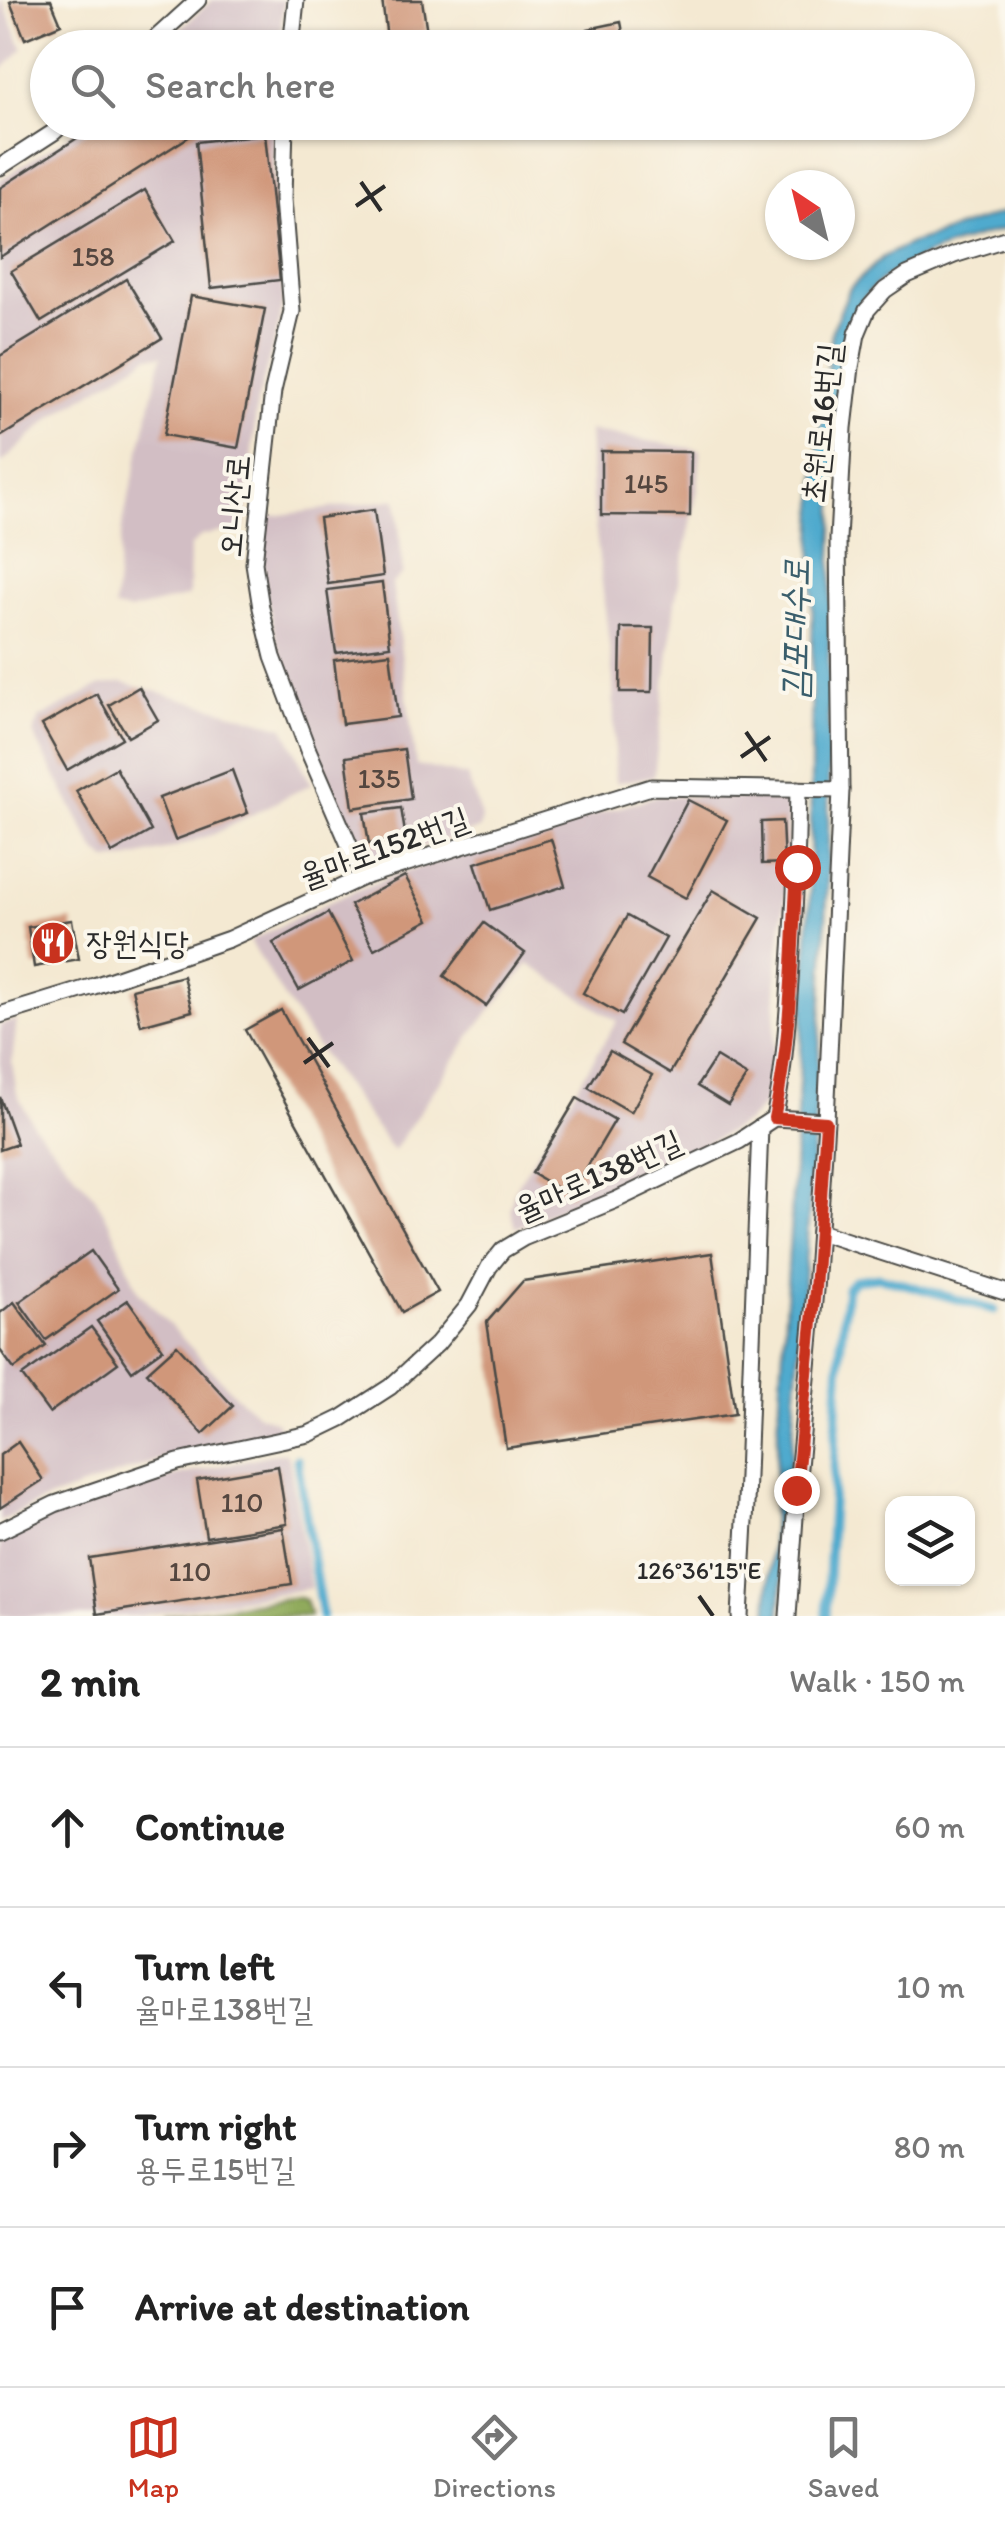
<!DOCTYPE html>
<html lang="en">
<head>
<meta charset="utf-8">
<style>
  :root { --surface:#fff; --page:#f6f6f6; --text:#222; --muted:#767676; --line:#e0e0e0; --accent:#c8321e }
  body { margin:0; font-family:Itim,"Poor Story",sans-serif; background:var(--page); color:var(--text) }
  .controls { position:absolute; right:30px; bottom:30px; display:grid; overflow:hidden; border-radius:20px; box-shadow:0 2px 8px #0004 }
  .controls button { width:90px; height:90px; display:grid; place-items:center; padding:0; border:0; border-bottom:2px solid var(--line); background:var(--surface); color:var(--text); font:50px sans-serif }
  .compass { position:absolute; left:765px; top:170px; width:90px; height:90px; border-radius:50%; background:var(--surface); box-shadow:0 2px 8px #0004; rotate:325deg }
  .stop { position:absolute; width:30px; height:30px; margin:-22px; border:8px solid #c8321e; border-radius:50%; background:#fff }
  .stop.end { background:#c8321e; border-color:#fff; box-shadow:0 2px 10px #0008 }
  .list { margin:0; padding:0; list-style:none }
  h2 { display:flex; justify-content:space-between; align-items:center; height:130px; margin:0; padding:0 40px; font-size:42px }
  h2 small { font-size:32px; font-weight:400; color:var(--muted) }
  .list li { display:grid; grid-template-columns:65px 1fr auto; gap:30px; align-items:center; box-sizing:border-box; height:160px; padding:0 40px; border-top:2px solid var(--line) }
  .list b { display:block; font-size:38px; white-space:nowrap }
  .list p { margin:0; font-size:32px; white-space:nowrap; color:var(--muted) }
  .list em { font-size:32px; font-style:normal; color:var(--muted) }
  .icon { flex:none; width:55px; height:55px; fill:none; stroke:currentColor; stroke-width:2; stroke-linecap:round; stroke-linejoin:round }
  .map { position:relative; flex:none; width:1005px; height:1616px; overflow:hidden }
  .search { position:absolute; background:var(--surface); box-shadow:0 2px 8px #0004; left:30px; right:30px; top:30px; height:110px; display:flex; align-items:center; gap:25px; box-sizing:border-box; padding:0 35px; border-radius:55px; color:var(--muted); font-size:38px }
  .sheet { height:770px; background:var(--surface) }
  nav { display:flex; justify-content:space-around; align-items:center; box-sizing:border-box; height:140px; border-top:2px solid var(--line); background:var(--surface); font-size:28px; color:var(--muted) }
  nav a { display:grid; justify-items:center; gap:5px }
  nav .on { color:var(--accent) }
  .map>svg:first-child { display:block }
  .industrial { fill:#d2bec4 }
  .forest { fill:#90aa5c; stroke:#5e6a44; stroke-width:2.5 }
  .water { fill:#50aace; stroke:#3e6a7c; stroke-width:2.5 }
  .lines { fill:none; stroke-linecap:round; stroke-linejoin:round }
  .stream { stroke:#50aace; stroke-width:9 }
  .building { fill:#d0977a }
  .service-casing { stroke:#494844; stroke-width:19 }
  .service { stroke:#fff; stroke-width:15 }
  .route { stroke:#c8321e; stroke-width:12 }
  .ticks { fill:none; stroke:#2b2b2b; stroke-width:4 }
  .labels { text-anchor:middle; dominant-baseline:central; stroke-width:8; stroke-linejoin:round; paint-order:stroke }
  .number-label { font-size:28px; fill:#54463f }
  .street-label { font-size:32px; fill:#2b2b2b; stroke:#fbf7ec }
  .poi-label { font-size:32px; fill:#2b2b2b; stroke:#fbf7ec; text-anchor:start }
  .water-label { font-size:35px; font-style:italic; fill:#3a5e6c; stroke:#fbf7ec }
  .ticks-label { font-size:25px; text-anchor:middle; fill:#2b2b2b; stroke:#fbf7ec; stroke-width:8; stroke-linejoin:round; paint-order:stroke }
</style>
</head>
<body>
<div class="map">
<svg width="1005" height="1616" viewBox="0 0 1005 1616">
  <rect width="100%" height="100%" fill="#fbf7ec"/>
  <filter id="ink" filterUnits="userSpaceOnUse"><feTurbulence type="fractalNoise" baseFrequency=".01" numOctaves="2"/><feDisplacementMap in="SourceGraphic" scale="20" xChannelSelector="R" yChannelSelector="G"/><feConvolveMatrix kernelMatrix="1 2 1 2 8 2 1 2 1" color-interpolation-filters="sRGB"/></filter>
  <filter id="wash" filterUnits="userSpaceOnUse"><feTurbulence type="fractalNoise" baseFrequency=".0048" numOctaves="4" result="noise"/><feDisplacementMap in="SourceGraphic" scale="40" xChannelSelector="R" yChannelSelector="G"/><feGaussianBlur stdDeviation="2.25" result="paint"/><feColorMatrix in="noise" values="0 0 0 0 0 0 0 0 0 0 0 0 0 0 0 0 0 1.4 0 .05"/><feComposite in="paint" operator="in"/></filter>
  <g filter="url(#wash)">
    <rect width="100%" height="100%" fill="#f4e9d2"/>
    <!-- industrial -->
    <g class="industrial">
      <path d="M0,0H2L23,49L0,72Z"/>
      <path d="M212,0H284L279,47H160Z"/>
      <path d="M82,123H275L273,168L283,299L279,324L257,402L244,528L201,536L190,547L189,596L129,611L114,608L122,526L162,355L149,356L54,415L0,465V180L62,140Z"/>
      <path d="M589,431L701,450L698,488L675,602L654,776L615,783L613,678L592,498Z"/>
      <path d="M397,499L403,574L392,583L416,765L467,776L482,817L480,829L384,858L372,857L362,845L337,799L307,724L277,643L266,594L263,561L266,517Z"/>
      <path d="M122,682L284,727L311,784L214,834L169,849L122,860H107L95,850L33,734L40,718L99,686Z"/>
      <path d="M656,796L762,798L788,803L787,877L777,970L773,1064L769,1087L762,1106L747,1122L713,1140L626,1180L515,1228L510,1209L514,1191L617,1021L529,964L476,1028L393,1151L327,1061L284,998L250,941L329,902L392,876Z"/>
      <path d="M17,1020L12,1063L17,1094L34,1126L95,1197L111,1225L138,1291L236,1396L258,1414L277,1422L281,1431L274,1434L221,1444L164,1458L40,1502L0,1522V1025Z"/>
      <path d="M278,1453H286L289,1459L311,1588L138,1616H0V1543L58,1514L102,1497L149,1482Z"/>
    </g>
    <!-- forest -->
    <path class="forest" d="M297,1597L305,1600L310,1616H163Z"/>
    <!-- water -->
    <path class="water" d="M1005,212V229C962,241 883,263 860,304C832,354 836,448 834,505C832,555 830,606 829,656C828,737 830,818 827,898C817,1138 796,1377 780,1616H767L810,900L813,537L819,445L832,330L850,288L883,257L909,244Z"/>
    <g class="lines">
      <!-- stream -->
      <g class="stream">
        <path d="M297,1459L322,1616"/>
        <path d="M826,1616L841,1341L847,1288L855,1280L880,1277L994,1310"/>
      </g>
    </g>
    <g id="blocks">
      <!-- building -->
      <g class="building">
        <path d="M15,0H51L61,24L25,39L10,2Z"/>
        <path d="M382,0H422L427,32L387,38Z"/>
        <path d="M621,22L625,43L592,48L588,29Z"/>
        <path d="M470,37L472,48H428V46Z"/>
        <path d="M102,122H212L0,257V188Z"/>
        <path d="M265,134L280,280L211,288L196,142Z"/>
        <path d="M145,190L175,241L41,322L11,271Z"/>
        <path d="M126,279L162,338L0,437V356Z"/>
        <path d="M191,296L265,309L238,448L164,435Z"/>
        <path d="M601,451L691,452L690,516L601,515Z"/>
        <path d="M374,510L383,576L328,584L319,518Z"/>
        <path d="M382,583L390,646L336,653L327,590Z"/>
        <path d="M621,628H653L652,692H620Z"/>
        <path d="M390,653L398,717L342,724L334,660Z"/>
        <path d="M139,687L158,720L128,737L109,705Z"/>
        <path d="M97,694L122,738L67,770L42,725Z"/>
        <path d="M404,749L411,799L353,808L346,757Z"/>
        <path d="M116,768L151,831L112,853L76,791Z"/>
        <path d="M232,770L248,813L175,840L159,798Z"/>
        <path d="M688,800L727,820L686,898L647,877Z"/>
        <path d="M401,808L406,839L369,844L364,813Z"/>
        <path d="M782,821L784,863L762,864L761,822Z"/>
        <path d="M551,839L565,886L490,910L475,863Z"/>
        <path d="M405,876L429,920L374,949L350,905Z"/>
        <path d="M713,890L761,918L670,1073L621,1044Z"/>
        <path d="M328,913L353,961L299,990L273,943Z"/>
        <path d="M627,916L666,938L622,1015L583,993Z"/>
        <path d="M72,920L79,959L34,967L28,927Z"/>
        <path d="M484,923L525,953L486,1006L444,976Z"/>
        <path d="M183,976L192,1011L141,1025L132,989Z"/>
        <path d="M281,1010L438,1292L402,1312L245,1030Z"/>
        <path d="M610,1051L652,1075L631,1112L588,1087Z"/>
        <path d="M716,1057L747,1076L728,1105L697,1086Z"/>
        <path d="M0,1097L17,1144L0,1150Z"/>
        <path d="M577,1098L615,1120L570,1196L532,1173Z"/>
        <path d="M91,1251L118,1289L46,1340L19,1302Z"/>
        <path d="M712,1253L735,1414L506,1448L487,1322L523,1281Z"/>
        <path d="M128,1300L163,1349L132,1371L97,1321Z"/>
        <path d="M14,1302L46,1346L14,1369L0,1350V1313Z"/>
        <path d="M91,1327L118,1363L49,1413L22,1376Z"/>
        <path d="M177,1345L233,1406L203,1434L147,1372Z"/>
        <path d="M18,1442L43,1480L0,1508V1455Z"/>
        <path d="M278,1466L287,1524L206,1537L197,1480Z"/>
        <path d="M283,1528L292,1584L97,1614L89,1558Z"/>
      </g>
    </g>
  </g>
  <g filter="url(#ink)">
    <use href="#blocks" fill-opacity="0" stroke="#494844" stroke-width="2.5"/>
    <g class="lines">
      <!-- service casing -->
      <g class="service-casing">
        <g id="service">
          <path d="M145,48L198,0"/>
          <path d="M291,48L296,0"/>
          <path d="M285,122L283,199L292,311L273,391L254,563L261,608L273,657L308,750L363,877"/>
          <path d="M0,167L54,132L65,122"/>
          <path d="M0,1015L94,986L229,939L363,877L651,787L841,790"/>
          <path d="M774,1118C783,1078 786,1037 789,996C794,927 797,858 798,789"/>
          <path d="M819,1232L1005,1292"/>
          <path d="M0,1531L55,1504L178,1462L309,1434L342,1418L390,1387L437,1344L469,1305L489,1267L503,1250L523,1238L616,1200L739,1141L774,1118L826,1121"/>
          <path d="M740,1616L746,1503L760,1127"/>
          <path d="M788,1616L797,1489L815,1290L826,1121L841,790L838,539L844,428L851,367L857,334L867,310L885,290L907,275L954,255L1005,239"/>
        </g>
      </g>
      <!-- service -->
      <use href="#service" class="service"/>
    </g>
  </g>
  <g class="lines" filter="url(#ink)">
    <!-- route -->
    <path class="route" d="M796,1490L815,1290L826,1122L774,1118C792,1036 792,950 797,867"/>
  </g>
  <!-- ticks -->
  <path class="ticks" d="M361,182L381,211M356,206L385,186M746,732L766,761M741,757L770,737M308,1038L329,1067M304,1063L333,1043M699,1596L713,1616"/>
  <!-- icons -->
  <defs>
    <g id="restaurant-disc" transform="scale(2.25)"><circle r="9.5" fill="#c8321e" stroke="#fbf7ec"/><path d="M-5-6h1v4h1v-4h1v4h1v-4h1v5L-1.5 .5V6h-2V.5L-5-1ZM5-6V6H3V1.5H1.5Q1.5-4 5-6Z" fill="#fff"/></g>
  </defs>
  <g fill-rule="evenodd">
    <use href="#restaurant-disc" x="53" y="943"/>
  </g>
  <g class="labels">
    <!-- number labels -->
    <g class="number-label">
      <text x="93" y="256">158</text>
      <text x="646" y="483">145</text>
      <text x="379" y="778">135</text>
      <text x="242" y="1502">110</text>
      <text x="190" y="1571">110</text>
    </g>
    <!-- street labels -->
    <g class="street-label">
      <text transform="translate(821 423) rotate(-84)">초원로16번길</text>
      <text transform="translate(234 506) rotate(-85)">오니산로</text>
      <text transform="translate(384 847) rotate(-20)">율마로152번길</text>
      <text transform="translate(598 1175) rotate(-24)">율마로138번길</text>
    </g>
    <!-- poi labels -->
    <g class="poi-label">
      <text x="86" y="943">장원식당</text>
    </g>
    <!-- water labels -->
    <g class="water-label">
      <text transform="translate(795 629) rotate(-89)">김포대수로</text>
    </g>
  </g>
  <g class="ticks-label">
    <text x="699" y="1579">126°36'15"E</text>
  </g>
</svg>
<div class="controls">
<button><svg class="icon" aria-label="layers" viewBox="0 0 24 24"><path d="M12 4l9 5-9 5-9-5zM3 14l9 5 9-5"/></svg></button>
</div>
<svg class="compass" viewBox="-18 -18 36 36"><path d="M0-13l5 13h-10z" fill="#e53935"/><path d="M0 13l5-13h-10z" fill="#767676"/></svg>
<div class="stop" style="left:797px;top:867px"></div>
<div class="stop end" style="left:796px;top:1490px"></div>
<div class="search"><svg class="icon" aria-label="search" viewBox="0 0 24 24"><circle cx="10" cy="10" r="6"/><path d="M15 15l6 6"/></svg>Search here</div>
</div>
<section class="sheet">
<h2>2 min<small>Walk · 150 m</small></h2>
<ul class="list">
<li><svg class="icon" aria-label="ahead" viewBox="0 0 24 24"><path d="M12 20V5M6 11l6-6 6 6"/></svg><div><b>Continue</b></div><em>60 m</em></li>
<li><svg class="icon" aria-label="left" viewBox="0 0 24 24"><path d="M17 20v-9H6M10 6l-5 5 5 5"/></svg><div><b>Turn left</b><p>율마로138번길</p></div><em>10 m</em></li>
<li><svg class="icon" aria-label="right" viewBox="0 0 24 24"><path d="M7 20v-9h11M14 6l5 5-5 5"/></svg><div><b>Turn right</b><p>용두로15번길</p></div><em>80 m</em></li>
<li><svg class="icon" aria-label="arrive" viewBox="0 0 24 24"><path d="M6 21V4h12l-3 4 3 4H6"/></svg><div><b>Arrive at destination</b></div></li>
</ul>
</section>
<nav>
<a class="on"><svg class="icon" aria-label="map" viewBox="0 0 24 24"><path d="M3 6l6-2 6 2 6-2v14l-6 2-6-2-6 2zM9 4v14M15 6v14"/></svg>Map</a>
<a><svg class="icon" aria-label="directions" viewBox="0 0 24 24"><path d="M12 3l9 9-9 9-9-9zM9 14v-3h6M13 9l2 2-2 2"/></svg>Directions</a>
<a><svg class="icon" aria-label="saved" viewBox="0 0 24 24"><path d="M7 4h10v16l-5-4-5 4z"/></svg>Saved</a>
</nav>
</body>
</html>
